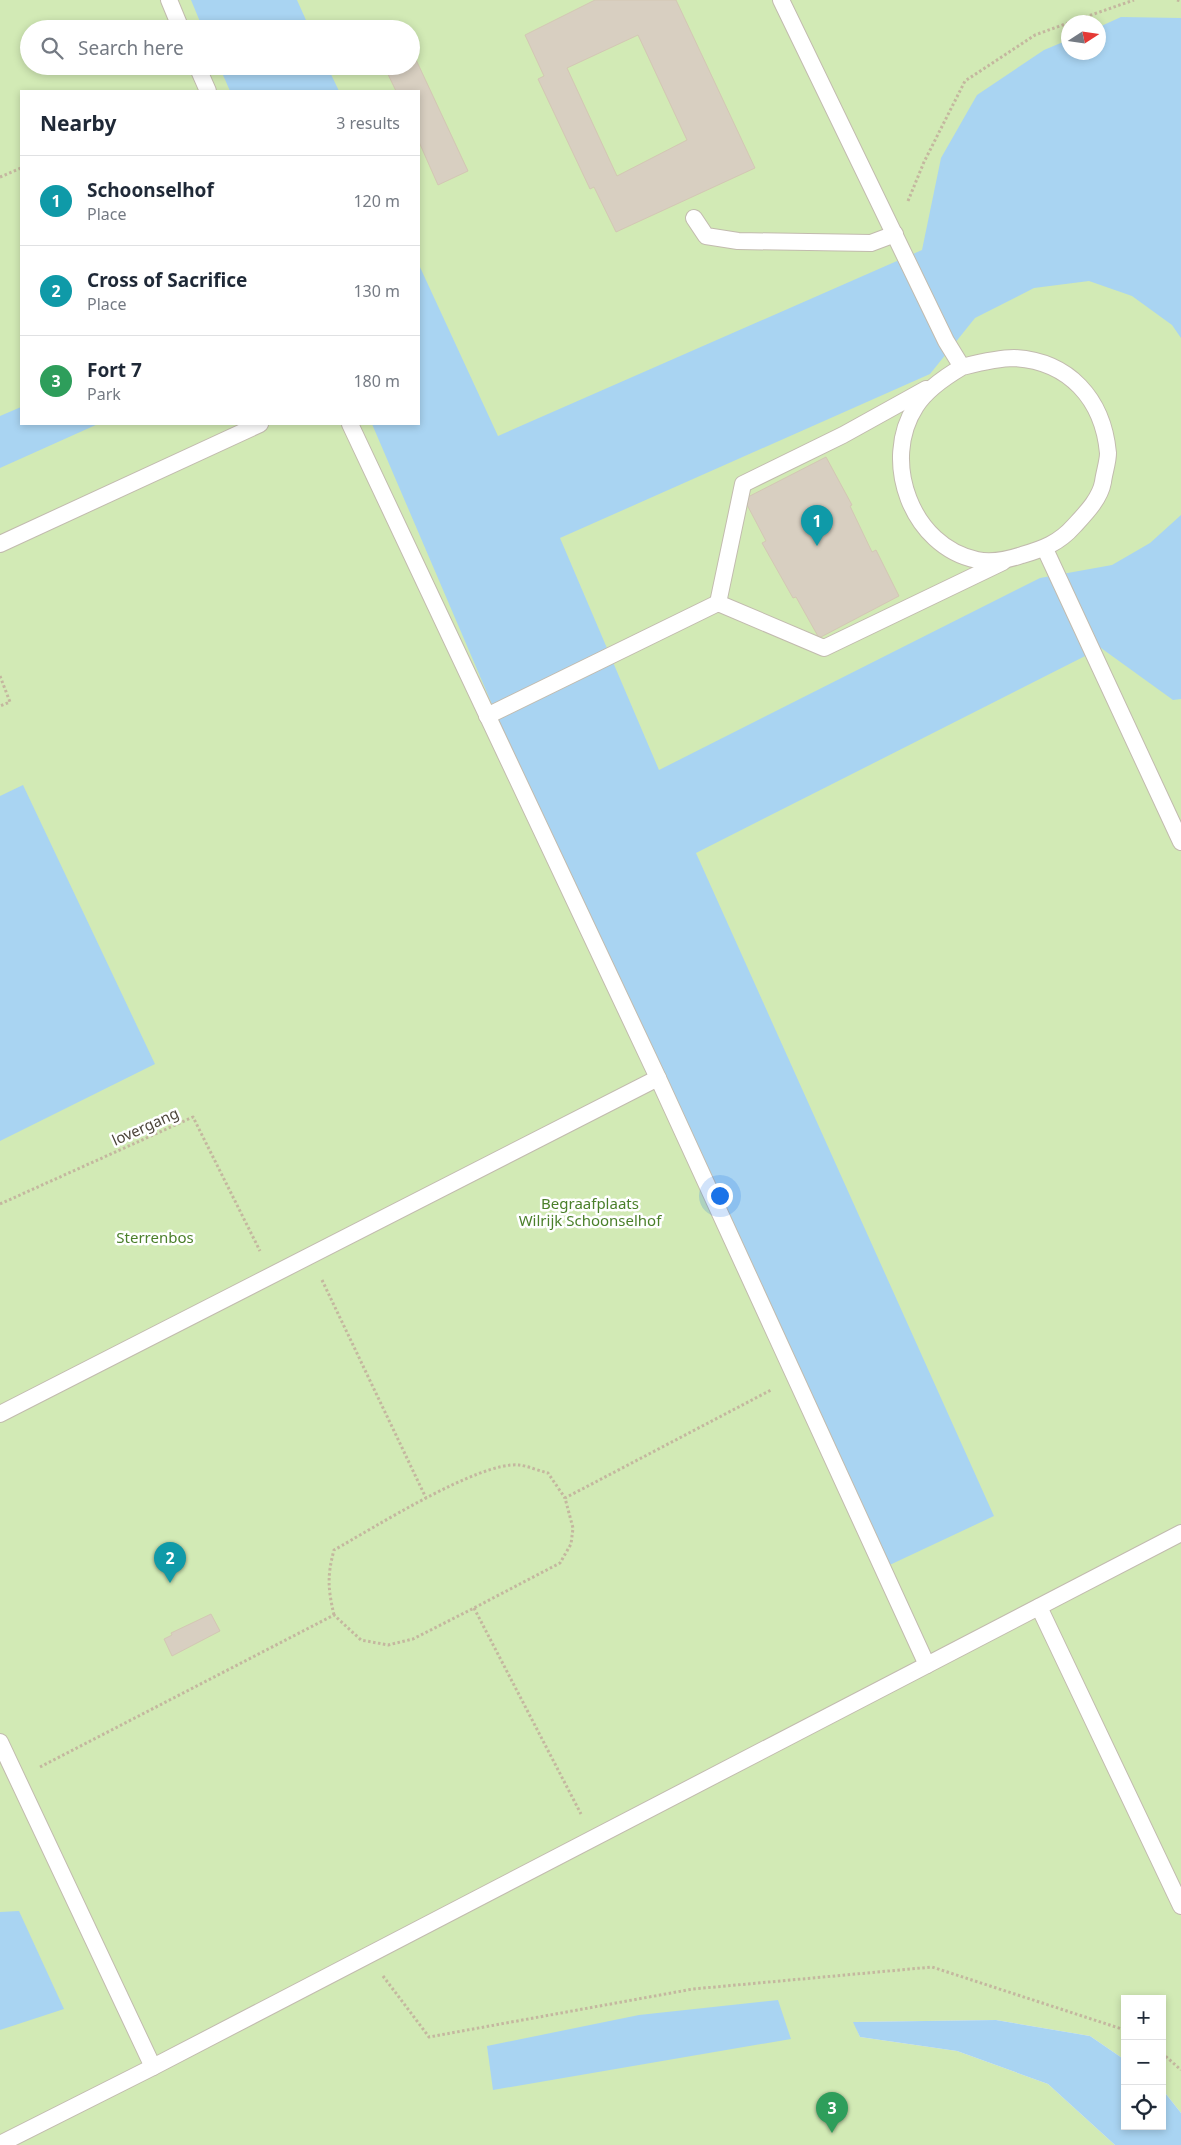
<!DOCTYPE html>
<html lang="en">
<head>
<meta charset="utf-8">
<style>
  :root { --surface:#fff; --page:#f2f2f3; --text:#1f2937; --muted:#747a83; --line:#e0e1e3; --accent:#fc3f1d }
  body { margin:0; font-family:"Noto Sans",sans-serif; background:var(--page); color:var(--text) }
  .controls { position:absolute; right:15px; bottom:15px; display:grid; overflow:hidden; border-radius:0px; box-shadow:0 2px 8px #0003 }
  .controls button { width:45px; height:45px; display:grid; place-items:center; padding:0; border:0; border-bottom:1px solid var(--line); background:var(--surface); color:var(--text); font:25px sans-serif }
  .compass { position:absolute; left:1061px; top:15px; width:45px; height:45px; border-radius:50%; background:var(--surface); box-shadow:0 2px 8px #0003; rotate:78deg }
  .you { position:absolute; left:719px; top:1195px; width:18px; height:18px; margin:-12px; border:4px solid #fff; border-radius:50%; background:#1a73e8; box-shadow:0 0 0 8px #1a73e833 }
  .badge { display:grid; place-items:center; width:32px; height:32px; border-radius:50%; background:var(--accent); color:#fff; font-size:16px; font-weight:700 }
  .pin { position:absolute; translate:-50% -41px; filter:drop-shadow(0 1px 2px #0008) }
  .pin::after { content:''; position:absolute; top:26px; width:18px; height:15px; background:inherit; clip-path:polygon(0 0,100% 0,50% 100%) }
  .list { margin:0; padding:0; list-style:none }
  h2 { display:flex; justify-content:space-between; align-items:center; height:65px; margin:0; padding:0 20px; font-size:21px }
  h2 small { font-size:16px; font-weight:400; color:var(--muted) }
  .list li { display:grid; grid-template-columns:32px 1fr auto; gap:15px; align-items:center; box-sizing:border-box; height:90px; padding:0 20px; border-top:1px solid var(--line) }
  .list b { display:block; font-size:19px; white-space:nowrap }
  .list p { margin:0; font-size:16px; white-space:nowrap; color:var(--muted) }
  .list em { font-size:16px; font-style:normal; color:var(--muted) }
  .icon { flex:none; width:28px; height:28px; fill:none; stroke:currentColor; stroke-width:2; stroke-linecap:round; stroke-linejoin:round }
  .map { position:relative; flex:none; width:1181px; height:2145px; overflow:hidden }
  .search { position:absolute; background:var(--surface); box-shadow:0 2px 8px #0003; left:20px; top:20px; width:400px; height:55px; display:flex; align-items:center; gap:12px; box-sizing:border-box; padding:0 18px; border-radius:28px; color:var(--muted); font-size:19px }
  .panel { position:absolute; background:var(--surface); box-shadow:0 2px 8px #0003; left:20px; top:90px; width:400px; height:335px; border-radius:0px }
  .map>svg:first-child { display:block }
  .green { fill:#d2eab5; fill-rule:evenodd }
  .water { fill:#a9d4f2 }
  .building { fill:#d8cfc1; stroke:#d3c7b4; fill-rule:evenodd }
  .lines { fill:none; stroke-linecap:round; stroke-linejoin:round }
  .service-casing { stroke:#c2bbae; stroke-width:18 }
  .path { stroke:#c4b79f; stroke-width:3; stroke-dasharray:2.5 2.5; stroke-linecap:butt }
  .service { stroke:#fff; stroke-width:16 }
  .labels { text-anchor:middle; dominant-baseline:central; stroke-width:5; stroke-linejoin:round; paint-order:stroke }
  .street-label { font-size:15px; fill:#4b4439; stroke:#fff }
  .park-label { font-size:15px; fill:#4a7f2a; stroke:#fff }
</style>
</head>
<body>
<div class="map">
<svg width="1181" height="2145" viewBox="0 0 1181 2145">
  <rect width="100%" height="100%" fill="#f6f3ec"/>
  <!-- green -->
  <path class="green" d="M0,0H1181V2113L1162,2089V1999H1125V2060L1090,2036L996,2020L854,2022L860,2037L957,2051L1048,2084L1115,2145H0ZM1068,22H1098V52H1068ZM29,29H411V66H29ZM21,91H419V424H21Z"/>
  <!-- water -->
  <g class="water">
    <path d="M191,0H297L310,29H203Z"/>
    <path d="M1121,17L1181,18V338L1172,325L1132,296L1089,281L1034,288L975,318L930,374L560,538L659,770L1040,578L1112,565L1150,543L1181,515V699L1173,700L1101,648L696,853L994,1516L879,1570L509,744L372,424H419V265L498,436L922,250L941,158L977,95L1044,50L1068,40V52H1098L1099,27Z"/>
    <path d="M219,66H327L339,91H230Z"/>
    <path d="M21,407V424H98L0,468V416Z"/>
    <path d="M23,785L155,1064L0,1141V796Z"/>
    <path d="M19,1911L64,2009L0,2030V1912Z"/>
    <path d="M778,2000L791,2039L493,2090L487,2046L639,2015Z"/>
    <path d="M996,2020L1090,2036L1125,2060V2126H1162V2089L1181,2113V2145H1115L1048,2084L957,2051L860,2037L853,2022Z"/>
  </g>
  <!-- building -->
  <g class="building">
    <path d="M595,0H676L755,168L616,232L594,187L590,189L538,79L544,76L525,35ZM638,35L687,140L617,176L567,68Z"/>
    <path d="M411,49L468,171L438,185L419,142V91H396L384,66H411Z"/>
    <path d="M826,457L852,505L850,506L872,552L876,550L899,596L819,638L796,597L793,598L762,543L766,541L744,499Z"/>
    <path d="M211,1614L220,1631L172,1656L164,1639L172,1635L171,1633Z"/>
  </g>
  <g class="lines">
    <!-- service casing -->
    <g class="service-casing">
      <g id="service">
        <path d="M169,0L181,29"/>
        <path d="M781,0L946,341L962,367C978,363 997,358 1014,358C1069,361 1103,399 1108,453C1108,462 1104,473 1103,482C1100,499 1085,514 1074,526C1059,543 1043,549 1022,555C1010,559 991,563 977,560C912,547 880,461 916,406C927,389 945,377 962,367"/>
        <path d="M197,66L208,91"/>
        <path d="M694,218L706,236L738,241L871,243L895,234"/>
        <path d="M350,424L658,1078L927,1665"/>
        <path d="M0,544L260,424"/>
        <path d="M1045,549L1181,842"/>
        <path d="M718,603L743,484L843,435L926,389"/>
        <path d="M487,716L718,603L824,648L1003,562"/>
        <path d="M0,1414L658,1078"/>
        <path d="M1039,1607L1181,1906"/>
        <path d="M0,1742L153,2067"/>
        <path d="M0,2144L153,2067L1181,1533"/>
      </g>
    </g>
    <!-- path -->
    <g class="path">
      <path d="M1177,0L1181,1"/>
      <path d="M1071,22L1134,0"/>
      <path d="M0,177L21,168"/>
      <path d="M908,201L924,162L965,81L1035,35L1068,23"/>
      <path d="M0,676L10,702L0,706"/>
      <path d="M0,1204L193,1117L260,1251"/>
      <path d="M322,1280L426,1498"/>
      <path d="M474,1608L581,1814"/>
      <path d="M334,1615C328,1589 327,1576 334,1550C372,1529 479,1461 519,1465C528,1466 539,1471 548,1473L565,1498"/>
      <path d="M40,1767L334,1615L361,1640L388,1645L413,1639L474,1608L560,1563L571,1544L573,1528L565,1498L771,1390"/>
      <path d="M383,1976L429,2037L693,1989L932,1967L1125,2030"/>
      <path d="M1162,2053L1181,2070"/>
    </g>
    <!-- service -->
    <use href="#service" class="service"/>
  </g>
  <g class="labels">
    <!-- street labels -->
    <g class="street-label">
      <text transform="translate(145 1126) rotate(-24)">lovergang</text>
    </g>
    <!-- park labels -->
    <g class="park-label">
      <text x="590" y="1203">Begraafplaats<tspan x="590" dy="17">Wilrijk Schoonselhof</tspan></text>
      <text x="155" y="1237">Sterrenbos</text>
    </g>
  </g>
</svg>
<div class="controls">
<button>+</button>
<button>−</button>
<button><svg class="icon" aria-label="locate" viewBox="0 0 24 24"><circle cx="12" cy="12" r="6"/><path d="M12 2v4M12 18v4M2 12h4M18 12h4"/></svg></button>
</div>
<svg class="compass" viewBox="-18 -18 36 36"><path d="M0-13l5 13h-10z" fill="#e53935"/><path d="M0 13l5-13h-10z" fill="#747a83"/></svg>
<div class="you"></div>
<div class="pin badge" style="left:817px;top:546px;background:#0f9aa8">1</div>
<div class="pin badge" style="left:170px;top:1583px;background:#0f9aa8">2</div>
<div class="pin badge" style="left:832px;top:2133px;background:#2e9e5b">3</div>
<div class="search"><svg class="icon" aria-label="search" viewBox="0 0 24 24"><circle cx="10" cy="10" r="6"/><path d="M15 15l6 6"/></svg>Search here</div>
<section class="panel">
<h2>Nearby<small>3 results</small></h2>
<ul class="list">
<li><span class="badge" style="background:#0f9aa8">1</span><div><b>Schoonselhof</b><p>Place</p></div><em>120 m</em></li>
<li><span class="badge" style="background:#0f9aa8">2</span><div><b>Cross of Sacrifice</b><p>Place</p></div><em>130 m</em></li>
<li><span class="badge" style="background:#2e9e5b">3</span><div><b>Fort 7</b><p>Park</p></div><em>180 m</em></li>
</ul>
</section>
</div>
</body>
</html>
